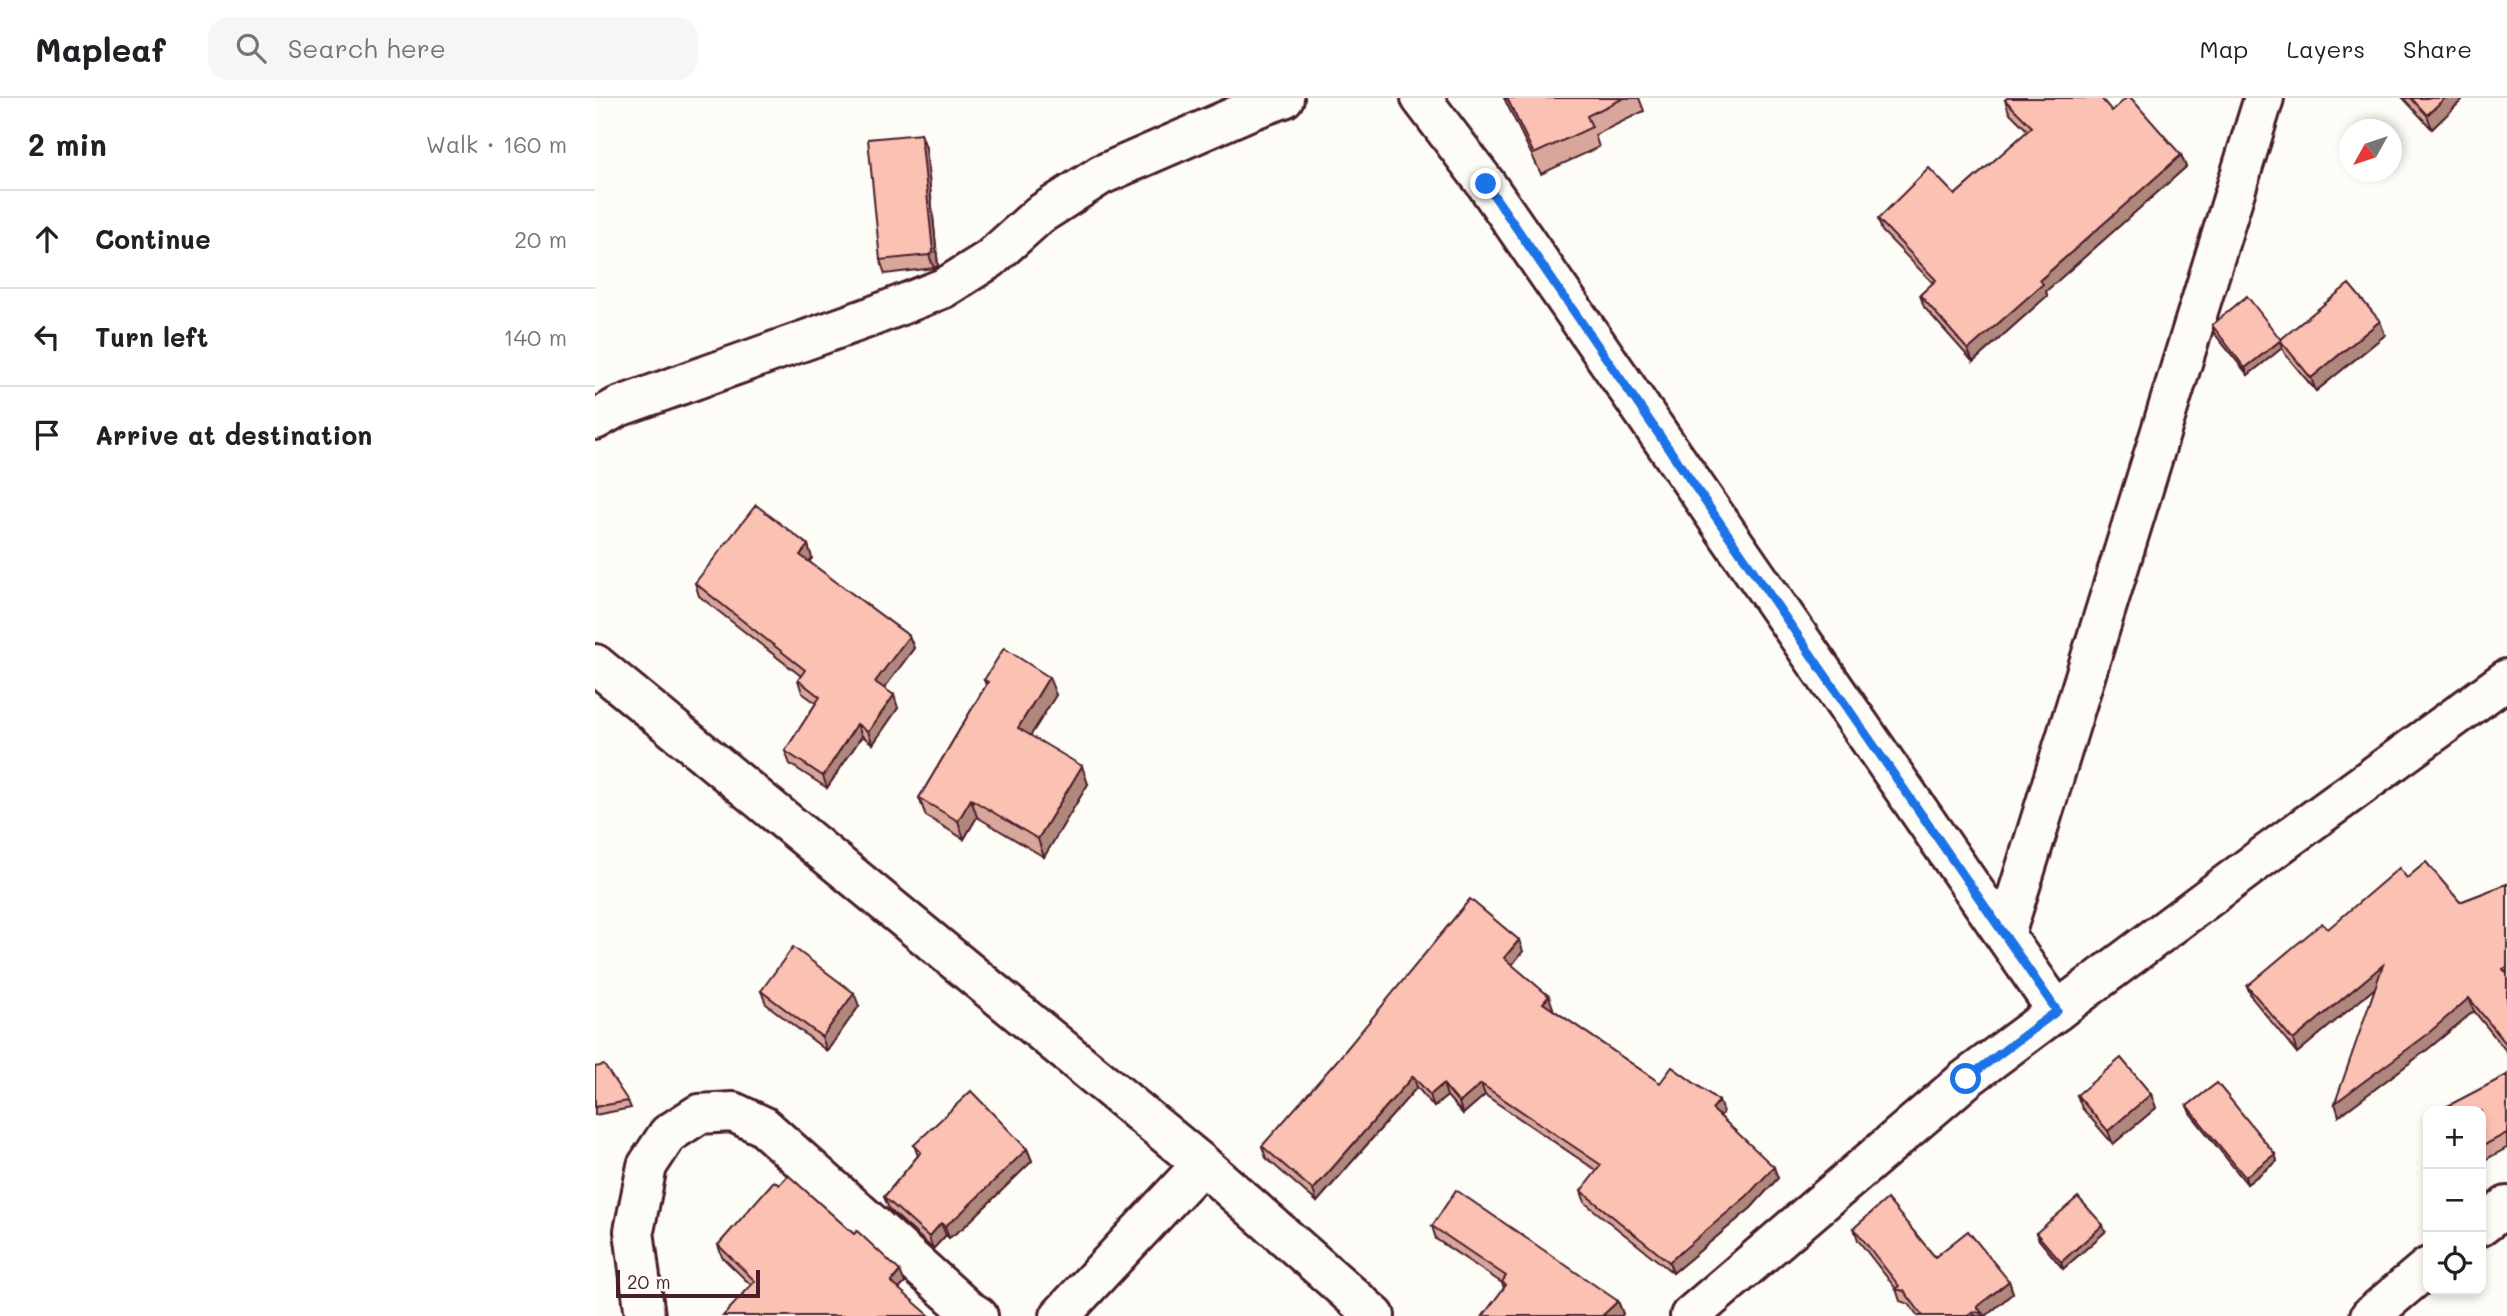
<!DOCTYPE html>
<html lang="en">
<head>
<meta charset="utf-8">
<style>
  :root { --surface:#fff; --page:#f6f6f6; --text:#202124; --muted:#757577; --line:#e0e0e0 }
  body { margin:0; font-family:Mali,sans-serif; background:var(--page); color:var(--text) }
  .controls { position:absolute; right:21px; bottom:21px; display:grid; overflow:hidden; border-radius:14px; box-shadow:0 4px 10px #0003 }
  .controls button { width:63px; height:63px; display:grid; place-items:center; padding:0; border:0; border-bottom:2px solid var(--line); background:var(--surface); color:var(--text); font:35px sans-serif }
  .compass { position:absolute; left:1744px; top:21px; width:63px; height:63px; border-radius:50%; background:var(--surface); box-shadow:0 4px 10px #0003; rotate:230deg }
  .scale { position:absolute; left:21px; bottom:18px; width:144px; box-sizing:border-box; padding-left:7px; border:4px solid #4a1f2b; border-top:0; font-size:19px; line-height:24px; white-space:nowrap; color:#4a1f2b; -webkit-text-stroke:5px #fdfcf7; paint-order:stroke }
  .stop { position:absolute; width:21px; height:21px; margin:-16px; border:5px solid #1a73e8; border-radius:50%; background:#fff }
  .stop.end { background:#1a73e8; border-color:#fff; box-shadow:0 2px 7px #0008 }
  .list { margin:0; padding:0; list-style:none }
  h2 { display:flex; justify-content:space-between; align-items:center; height:91px; margin:0; padding:0 28px; font-size:30px }
  h2 small { font-size:23px; font-weight:400; color:var(--muted) }
  .list li { display:grid; grid-template-columns:46px 1fr auto; gap:21px; align-items:center; box-sizing:border-box; height:98px; padding:0 28px; border-top:2px solid var(--line) }
  .list b { display:block; font-size:26px; white-space:nowrap }
  .list em { font-size:23px; font-style:normal; color:var(--muted) }
  .icon { flex:none; width:38px; height:38px; fill:none; stroke:currentColor; stroke-width:2; stroke-linecap:round; stroke-linejoin:round }
  .map { position:relative; flex:none; width:1912px; height:1218px; overflow:hidden }
  header { display:flex; align-items:center; gap:42px; box-sizing:border-box; height:98px; padding:0 35px; background:var(--surface); border-bottom:2px solid var(--line) }
  header strong { font-size:33px }
  nav { display:flex; gap:38px; margin-inline-start:auto; font-size:24px }
  .search { width:490px; height:63px; background:var(--page); display:flex; align-items:center; gap:18px; box-sizing:border-box; padding:0 24px; border-radius:21px; color:var(--muted); font-size:26px }
  main { display:flex }
  aside { flex:1; background:var(--surface) }
  .map>svg:first-child { display:block }
  .lines { fill:none; stroke-linecap:round; stroke-linejoin:round }
  .minor-casing { stroke:#4a1f2b; stroke-width:44 }
  .minor { stroke:#fdfcf7; stroke-width:38 }
  .wall { fill:#d8a69a; stroke:#4a1f2b; stroke-width:2 }
  .shaded-wall { fill:#b0877d; stroke:#4a1f2b; stroke-width:2 }
  .building { fill:#fbc1b3; stroke:#4a1f2b; stroke-width:2 }
  .route { stroke:#1a73e8; stroke-width:9 }
</style>
</head>
<body>
<header>
<strong>Mapleaf</strong>
<div class="search"><svg class="icon" aria-label="search" viewBox="0 0 24 24"><circle cx="10" cy="10" r="6"/><path d="M15 15l6 6"/></svg>Search here</div>
<nav><a>Map</a><a>Layers</a><a>Share</a></nav>
</header>
<main>
<aside>
<h2>2 min<small>Walk · 160 m</small></h2>
<ul class="list">
<li><svg class="icon" aria-label="ahead" viewBox="0 0 24 24"><path d="M12 20V5M6 11l6-6 6 6"/></svg><div><b>Continue</b></div><em>20 m</em></li>
<li><svg class="icon" aria-label="left" viewBox="0 0 24 24"><path d="M17 20v-9H6M10 6l-5 5 5 5"/></svg><div><b>Turn left</b></div><em>140 m</em></li>
<li><svg class="icon" aria-label="arrive" viewBox="0 0 24 24"><path d="M6 21V4h12l-3 4 3 4H6"/></svg><div><b>Arrive at destination</b></div></li>
</ul>
</aside>
<div class="map">
<svg width="1912" height="1218" viewBox="0 0 1912 1218">
  <rect width="100%" height="100%" fill="#fdfcf7"/>
  <filter id="ink" filterUnits="userSpaceOnUse"><feTurbulence type="fractalNoise" baseFrequency=".0143" numOctaves="2"/><feDisplacementMap in="SourceGraphic" scale="14" xChannelSelector="R" yChannelSelector="G"/><feConvolveMatrix kernelMatrix="1 2 1 2 8 2 1 2 1" color-interpolation-filters="sRGB"/></filter>
  <g filter="url(#ink)">
    <g class="lines">
      <!-- minor casing -->
      <g class="minor-casing">
        <g id="minor">
          <path d="M826,0L891,86L1462,913"/>
          <path d="M0,322L23,309L278,218L349,190L395,161L444,117L506,77L653,13L689,0"/>
          <path d="M0,566L607,1066L780,1218"/>
          <path d="M1410,837L1669,0"/>
          <path d="M1886,1128L1912,1108"/>
          <path d="M50,1218L39,1133L52,1068L73,1036L104,1016L138,1014L168,1028L372,1211L383,1218"/>
          <path d="M465,1218L607,1066"/>
          <path d="M1095,1218L1371,981L1669,758L1912,581"/>
          <path d="M1775,1218L1833,1169"/>
        </g>
      </g>
      <!-- minor -->
      <use href="#minor" class="minor"/>
    </g>
    <!-- wall -->
    <g class="wall">
      <path d="M909,0H1044L1049,13L1000,37L1004,49L946,76Z"/>
      <path d="M1808,0H1869L1837,31Z"/>
      <path d="M1410,2L1517,13L1586,57L1591,69L1451,193L1452,198L1378,264L1329,209L1325,197L1338,185L1287,133L1283,121L1360,97L1433,33L1414,14Z"/>
      <path d="M326,36L331,50L343,168L339,170L290,176L285,162Z"/>
      <path d="M1617,227L1686,241L1790,237L1721,293L1690,256L1687,250L1653,277L1619,235Z"/>
      <path d="M213,447L217,460L214,464L314,538L319,550L289,590L303,610L278,646L267,638L232,690L195,666L190,653L221,605L207,595L203,582L206,578L104,498L100,485Z"/>
      <path d="M389,582L461,597L435,638L493,686L449,759L382,719L369,741L331,718L324,700L391,587Z"/>
      <path d="M1812,780L1865,804L1912,786V954L1879,913L1833,951L1744,1018L1780,890L1702,955L1657,900L1652,888L1733,831Z"/>
      <path d="M928,853L917,867L958,910L957,911L1065,985L1128,1014L1125,1018L1183,1080L1156,1110L1078,1175L990,1105L986,1093L1002,1073L890,997L868,1016L852,998L839,1009L822,989L722,1104L671,1060L667,1048Z"/>
      <path d="M166,893L264,908L232,953L171,906Z"/>
      <path d="M0,969L33,1003L36,1010L0,1017Z"/>
      <path d="M1912,977V1050L1888,1063L1886,1059V1013Z"/>
      <path d="M1556,996L1561,1010L1518,1046L1487,1010L1482,997Z"/>
      <path d="M1592,1008L1680,1056L1682,1063L1652,1086L1595,1015Z"/>
      <path d="M319,1047L432,1051L437,1063L369,1129L354,1140L351,1137L338,1151L294,1111L289,1099L323,1058Z"/>
      <path d="M837,1128L1023,1203L1028,1216L1026,1218H888L909,1190L907,1185L841,1141Z"/>
      <path d="M1259,1130L1414,1183L1418,1195L1391,1218H1323L1314,1206L1305,1203L1301,1191L1263,1142Z"/>
      <path d="M1510,1134L1468,1171L1444,1142L1441,1135Z"/>
      <path d="M123,1147L310,1185L304,1191L156,1187L127,1159Z"/>
    </g>
    <!-- shaded-wall -->
    <g class="shaded-wall">
      <path d="M1850,0H1869L1837,31L1832,17Z"/>
      <path d="M326,36L331,50L343,168L339,170L334,157Z"/>
      <path d="M1586,57L1591,69L1451,193L1452,198L1378,264L1373,252L1445,182Z"/>
      <path d="M1785,223L1790,237L1721,293L1716,280Z"/>
      <path d="M1685,243L1687,250L1653,277L1650,270Z"/>
      <path d="M213,447L217,460L209,470L205,457Z"/>
      <path d="M314,538L319,550L285,596L280,584Z"/>
      <path d="M454,579L461,597L429,648L423,630Z"/>
      <path d="M299,597L303,610L278,646L273,634Z"/>
      <path d="M262,626L267,638L232,690L228,678Z"/>
      <path d="M487,668L493,686L449,759L443,741Z"/>
      <path d="M376,701L382,719L369,741L363,723Z"/>
      <path d="M924,842L928,853L913,872L909,860Z"/>
      <path d="M1788,867L1792,880L1702,955L1698,942Z"/>
      <path d="M259,895L264,908L232,953L227,939Z"/>
      <path d="M954,898L958,910L953,917L948,905Z"/>
      <path d="M1874,900L1879,913L1833,951L1744,1018L1740,1005Z"/>
      <path d="M818,978L822,989L722,1104L718,1092Z"/>
      <path d="M848,986L852,998L839,1009L835,997Z"/>
      <path d="M886,986L890,997L868,1016L864,1005Z"/>
      <path d="M1556,996L1561,1010L1518,1046L1513,1033Z"/>
      <path d="M1124,1003L1128,1014L1122,1023L1117,1011Z"/>
      <path d="M432,1051L437,1063L369,1129L354,1140L350,1128Z"/>
      <path d="M1680,1056L1682,1063L1652,1086L1650,1079Z"/>
      <path d="M1179,1069L1183,1080L1156,1110L1078,1175L1074,1164Z"/>
      <path d="M346,1125L351,1137L338,1151L334,1139Z"/>
      <path d="M1508,1127L1510,1134L1468,1171L1466,1164Z"/>
      <path d="M305,1173L310,1185L300,1195L296,1184Z"/>
      <path d="M1414,1183L1418,1195L1391,1218H1389L1382,1209Z"/>
      <path d="M1023,1203L1028,1216L1026,1218H1007Z"/>
      <path d="M1378,1213L1380,1218H1371Z"/>
    </g>
    <!-- building -->
    <g class="building">
      <path d="M912,0H1029L992,18L997,29L939,56Z"/>
      <path d="M1412,0H1506L1517,13L1531,0H1536L1586,57L1445,182L1448,186L1373,252L1325,197L1341,182L1283,121L1334,70L1360,97L1437,29L1410,2Z"/>
      <path d="M1816,0H1850L1832,17Z"/>
      <path d="M326,36L338,154L334,157L285,162L273,41Z"/>
      <path d="M1754,186L1785,223L1716,280L1685,242Z"/>
      <path d="M1652,198L1686,242L1650,270L1617,227Z"/>
      <path d="M161,407L213,447L205,457L314,538L280,584L299,597L273,634L262,626L228,678L190,653L225,599L203,582L210,572L100,485Z"/>
      <path d="M409,550L454,579L423,630L487,668L443,741L376,701L363,723L324,700L393,584L389,582Z"/>
      <path d="M1831,764L1865,804L1912,786V869L1908,871L1912,876V947L1874,900L1829,939L1740,1005L1788,867L1698,942L1652,888L1727,825L1733,831L1804,770L1812,780Z"/>
      <path d="M875,801L924,842L909,860L954,898L948,905L1065,985L1077,969L1124,1003L1117,1011L1179,1069L1152,1098L1074,1164L986,1093L1006,1067L886,986L864,1005L848,986L835,997L818,978L718,1092L667,1048L745,959Z"/>
      <path d="M198,849L259,895L227,939L166,893Z"/>
      <path d="M1526,960L1556,996L1513,1033L1482,997Z"/>
      <path d="M9,967L33,1003L0,1009V969Z"/>
      <path d="M1912,977V1035L1886,1049V1013H1843Z"/>
      <path d="M1622,985L1680,1056L1650,1079L1592,1008Z"/>
      <path d="M376,993L432,1051L365,1116L350,1128L346,1125L334,1139L289,1099L326,1054L319,1047Z"/>
      <path d="M193,1077L259,1136L262,1133L305,1173L296,1184L335,1218H128L160,1183L123,1147L179,1083L184,1087Z"/>
      <path d="M861,1092L1023,1203L1007,1218H888L911,1187L907,1184L911,1178L837,1128Z"/>
      <path d="M1483,1099L1508,1127L1466,1164L1441,1135Z"/>
      <path d="M1292,1101L1340,1159L1373,1133L1414,1183L1382,1209L1388,1216L1378,1213L1371,1218H1328L1309,1193L1300,1191L1304,1188L1259,1130Z"/>
    </g>
  </g>
  <g class="lines" filter="url(#ink)">
    <!-- route -->
    <path class="route" d="M891,86L1462,913L1371,981"/>
  </g>
</svg>
<div class="controls">
<button>+</button>
<button>−</button>
<button><svg class="icon" aria-label="locate" viewBox="0 0 24 24"><circle cx="12" cy="12" r="6"/><path d="M12 2v4M12 18v4M2 12h4M18 12h4"/></svg></button>
</div>
<svg class="compass" viewBox="-18 -18 36 36"><path d="M0-13l5 13h-10z" fill="#e53935"/><path d="M0 13l5-13h-10z" fill="#757577"/></svg>
<div class="scale">20 m</div>
<div class="stop" style="left:1371px;top:981px"></div>
<div class="stop end" style="left:891px;top:86px"></div>
</div>
</main>
</body>
</html>
